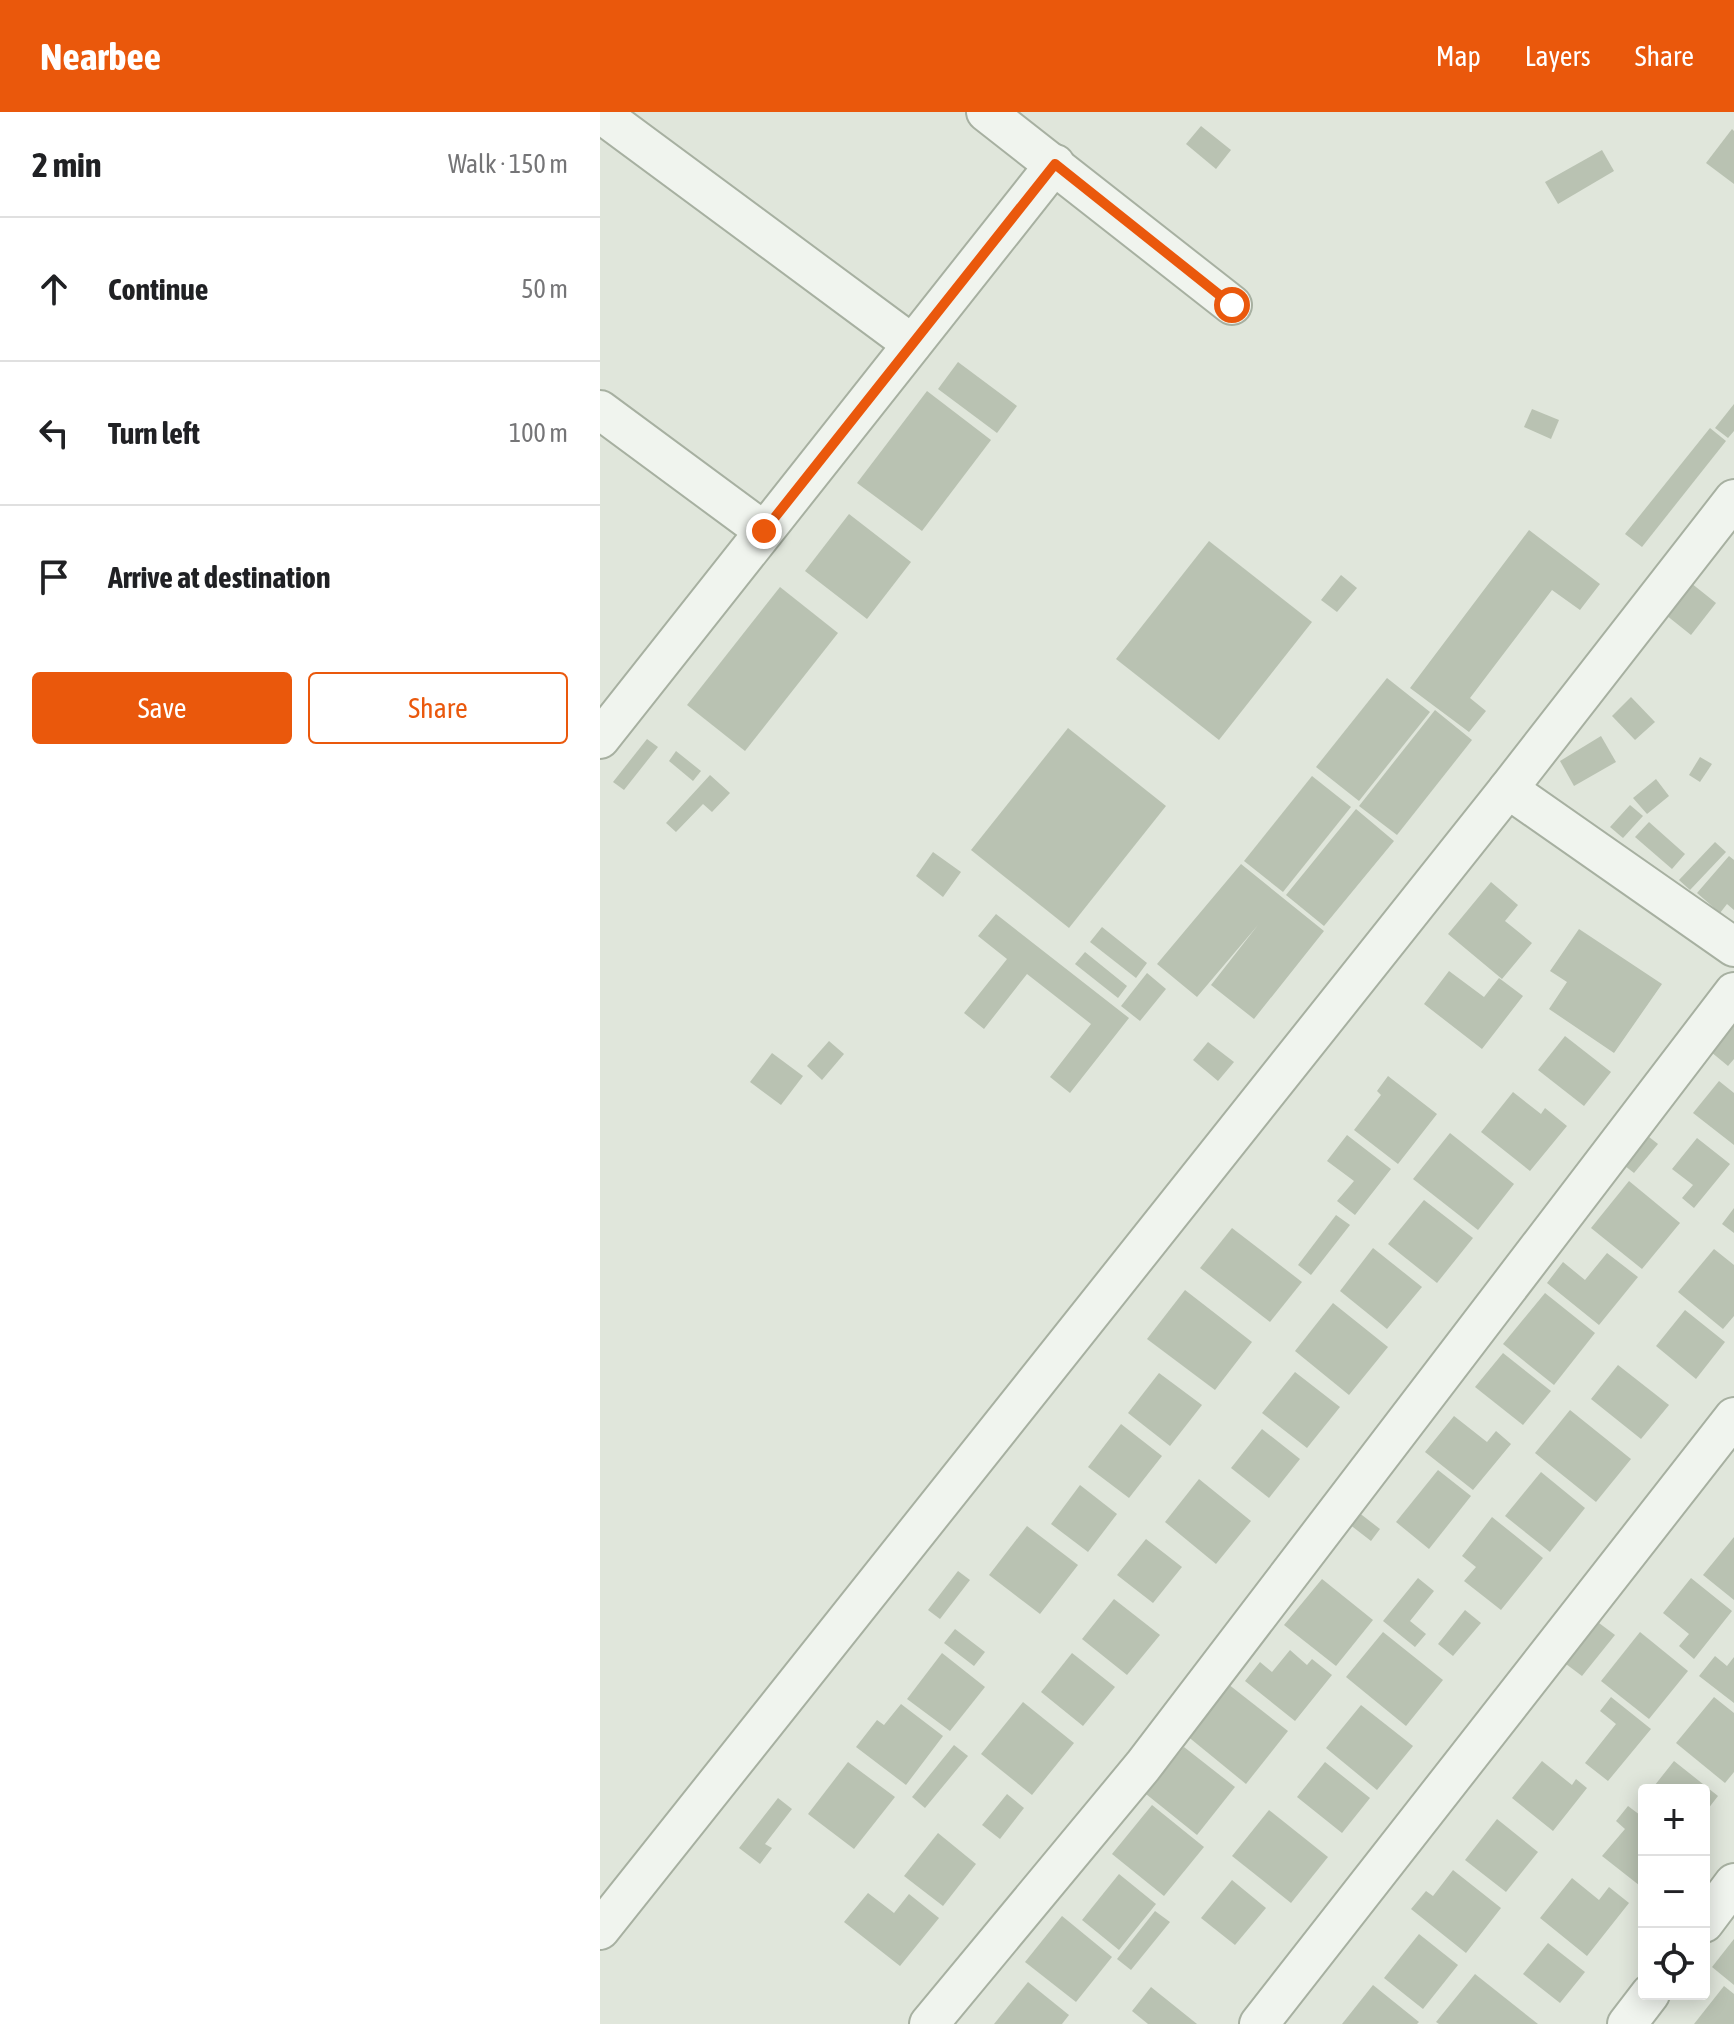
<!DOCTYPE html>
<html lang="en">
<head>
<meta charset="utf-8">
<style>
  :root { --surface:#fff; --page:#f2f2f2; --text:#202124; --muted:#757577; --line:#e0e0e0; --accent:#ea580c }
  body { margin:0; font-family:"Asap Condensed",sans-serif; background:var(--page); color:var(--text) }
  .controls { position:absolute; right:24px; bottom:24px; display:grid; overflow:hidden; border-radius:8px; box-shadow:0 4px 20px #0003 }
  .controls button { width:72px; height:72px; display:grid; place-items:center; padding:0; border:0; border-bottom:2px solid var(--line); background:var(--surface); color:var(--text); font:40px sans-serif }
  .stop { position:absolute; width:24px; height:24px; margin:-18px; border:6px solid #ea580c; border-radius:50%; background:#fff }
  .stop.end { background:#ea580c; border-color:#fff; box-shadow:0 2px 8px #0008 }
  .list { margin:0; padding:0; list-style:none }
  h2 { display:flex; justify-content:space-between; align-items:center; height:104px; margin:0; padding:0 32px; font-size:34px }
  h2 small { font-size:26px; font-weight:400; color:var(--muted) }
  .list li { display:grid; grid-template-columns:52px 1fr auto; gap:24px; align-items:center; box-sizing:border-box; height:144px; padding:0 32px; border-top:2px solid var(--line) }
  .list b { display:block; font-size:30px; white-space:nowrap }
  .list em { font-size:26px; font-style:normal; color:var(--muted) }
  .actions { display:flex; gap:16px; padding:24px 32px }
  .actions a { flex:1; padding:18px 0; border:2px solid var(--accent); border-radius:8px; text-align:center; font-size:28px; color:var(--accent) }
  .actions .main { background:var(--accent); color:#fff }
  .icon { flex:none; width:44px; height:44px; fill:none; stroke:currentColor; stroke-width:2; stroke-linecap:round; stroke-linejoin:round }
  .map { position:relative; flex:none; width:1134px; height:1912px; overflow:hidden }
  header { display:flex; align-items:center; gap:48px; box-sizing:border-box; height:112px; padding:0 40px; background:var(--accent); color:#fff }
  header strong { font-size:38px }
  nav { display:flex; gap:44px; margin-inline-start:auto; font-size:28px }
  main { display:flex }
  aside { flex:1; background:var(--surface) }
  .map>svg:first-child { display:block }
  .building { fill:#b9c2b2 }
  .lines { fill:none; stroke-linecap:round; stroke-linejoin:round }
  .minor-casing { stroke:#a7b0a1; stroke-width:42 }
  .minor { stroke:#f0f4ee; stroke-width:38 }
  .route { stroke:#ea580c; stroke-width:10 }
</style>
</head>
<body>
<header>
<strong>Nearbee</strong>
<nav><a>Map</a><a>Layers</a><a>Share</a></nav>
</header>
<main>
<aside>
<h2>2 min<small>Walk · 150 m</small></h2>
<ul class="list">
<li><svg class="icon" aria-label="ahead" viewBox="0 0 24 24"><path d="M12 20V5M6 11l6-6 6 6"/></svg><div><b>Continue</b></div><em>50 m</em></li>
<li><svg class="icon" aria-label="left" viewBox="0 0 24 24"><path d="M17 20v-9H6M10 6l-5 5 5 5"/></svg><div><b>Turn left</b></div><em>100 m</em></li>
<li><svg class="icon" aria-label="arrive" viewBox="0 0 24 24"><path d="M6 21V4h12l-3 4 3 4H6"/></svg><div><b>Arrive at destination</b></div></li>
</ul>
<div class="actions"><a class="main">Save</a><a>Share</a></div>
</aside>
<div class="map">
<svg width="1134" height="1912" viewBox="0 0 1134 1912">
  <rect width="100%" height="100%" fill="#e0e6db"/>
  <!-- building -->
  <g class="building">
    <path d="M601,14L631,38L616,57L586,32Z"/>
    <path d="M1132,17L1134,19V72L1106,51Z"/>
    <path d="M1002,38L1014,59L958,92L945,70Z"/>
    <path d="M358,250L417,294L397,321L338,277Z"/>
    <path d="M327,279L391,328L322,419L257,371Z"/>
    <path d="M1134,292V319L1128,326L1115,316Z"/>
    <path d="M932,297L959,308L951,327L924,315Z"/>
    <path d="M1110,316L1126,329L1042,435L1025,422Z"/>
    <path d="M249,402L311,450L267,507L205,459Z"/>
    <path d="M929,418L1000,472L980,498L952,478L870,586L886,599L869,620L810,576Z"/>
    <path d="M609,429L712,510L619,628L516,547Z"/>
    <path d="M741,463L757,476L737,500L721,488Z"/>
    <path d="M1086,467L1116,491L1091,523L1061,499Z"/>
    <path d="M180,475L238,521L145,639L87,593Z"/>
    <path d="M787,566L830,600L759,689L716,655Z"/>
    <path d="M1031,585L1055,610L1035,628L1012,604Z"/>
    <path d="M835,598L872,628L797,723L759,694Z"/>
    <path d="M468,616L566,694L469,816L371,738Z"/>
    <path d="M1001,624L1016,650L974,674L960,649Z"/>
    <path d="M47,627L58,635L24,678L13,670Z"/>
    <path d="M76,639L101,659L93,669L69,649Z"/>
    <path d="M1100,645L1112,652L1100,670L1089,663Z"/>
    <path d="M110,663L130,681L112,700L103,692L76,720L66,711Z"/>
    <path d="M712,664L751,695L683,780L644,749Z"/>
    <path d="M1056,667L1069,684L1047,702L1033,686Z"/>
    <path d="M1030,693L1043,704L1023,726L1010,715Z"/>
    <path d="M756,697L794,729L724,814L686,783Z"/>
    <path d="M1049,710L1085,742L1072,757L1035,725Z"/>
    <path d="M1115,730L1126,740L1090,778L1079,768Z"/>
    <path d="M333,740L361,760L343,785L316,764Z"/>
    <path d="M1129,744L1134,748V798L1127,792L1120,801L1097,781Z"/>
    <path d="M641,752L724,819L654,907L611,873L658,813L597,885L557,852Z"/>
    <path d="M891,770L918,793L905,809L932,831L902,867L848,822Z"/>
    <path d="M396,802L529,906L470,981L450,965L491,912L427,862L384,917L364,901L407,847L378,824Z"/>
    <path d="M502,815L547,851L536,866L490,830Z"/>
    <path d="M979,817L1062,872L1014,941L949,897L967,870L950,859Z"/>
    <path d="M485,840L527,874L518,886L475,852Z"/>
    <path d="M849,859L884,885L899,866L923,884L882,937L824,892Z"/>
    <path d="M547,861L566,877L540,909L521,894Z"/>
    <path d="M1134,899V947L1128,954L1105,935Z"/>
    <path d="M965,924L1011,960L984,994L938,958Z"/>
    <path d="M229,929L244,942L222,968L207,954Z"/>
    <path d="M608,930L634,950L618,969L593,948Z"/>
    <path d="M172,941L203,964L181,993L150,970Z"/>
    <path d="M788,964L837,1002L798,1052L754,1018L781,983L777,979Z"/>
    <path d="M1119,969L1134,981V1033L1093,1001Z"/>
    <path d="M913,980L941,1002L945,996L967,1014L930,1059L881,1020Z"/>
    <path d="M850,1021L914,1072L878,1118L813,1067Z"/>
    <path d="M1044,1021L1058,1032L1034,1061L1020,1050Z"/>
    <path d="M747,1023L791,1057L755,1103L737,1089L754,1069L727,1049Z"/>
    <path d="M1097,1026L1130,1052L1094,1096L1082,1086L1093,1073L1072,1057Z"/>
    <path d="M1029,1069L1080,1111L1042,1157L991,1116Z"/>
    <path d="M824,1088L873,1126L837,1171L788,1132Z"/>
    <path d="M1134,1096V1121L1122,1112Z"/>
    <path d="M736,1103L750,1113L711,1163L698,1153Z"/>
    <path d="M632,1116L702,1170L670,1210L600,1156Z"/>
    <path d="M773,1136L822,1175L787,1217L740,1179Z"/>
    <path d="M1114,1137L1134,1153V1204L1123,1217L1078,1180Z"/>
    <path d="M1007,1141L1038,1165L999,1213L947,1171L963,1150L985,1168Z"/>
    <path d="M585,1178L652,1230L615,1278L547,1227Z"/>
    <path d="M945,1181L995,1221L954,1273L903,1232Z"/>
    <path d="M733,1191L788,1235L749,1283L695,1239Z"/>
    <path d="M1085,1198L1125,1230L1096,1267L1056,1234Z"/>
    <path d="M903,1241L951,1279L923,1313L875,1275Z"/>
    <path d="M1018,1253L1069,1293L1041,1327L991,1287Z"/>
    <path d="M695,1260L740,1295L707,1336L662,1301Z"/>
    <path d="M559,1261L602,1293L570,1334L528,1301Z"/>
    <path d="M970,1298L1031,1347L996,1390L935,1341Z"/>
    <path d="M854,1304L887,1330L896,1319L911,1332L873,1378L825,1340Z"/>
    <path d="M521,1312L562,1344L529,1386L488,1355Z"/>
    <path d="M662,1317L700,1347L669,1386L631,1356Z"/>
    <path d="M838,1358L871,1384L829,1437L796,1410Z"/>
    <path d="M941,1360L985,1396L950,1440L905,1404Z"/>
    <path d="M599,1367L651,1409L616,1452L565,1410Z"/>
    <path d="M480,1373L517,1402L488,1440L451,1412Z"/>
    <path d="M749,1393L780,1417L771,1429L740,1405Z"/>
    <path d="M892,1405L943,1446L901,1498L864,1469L876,1455L862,1444Z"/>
    <path d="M427,1414L478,1453L440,1502L389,1463Z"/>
    <path d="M1134,1425V1488L1103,1463Z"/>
    <path d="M546,1427L582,1455L553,1491L517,1463Z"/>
    <path d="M358,1459L370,1468L340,1507L328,1498Z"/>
    <path d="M818,1466L834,1479L810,1509L826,1522L815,1535L783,1509Z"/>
    <path d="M1091,1466L1132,1499L1094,1547L1079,1534L1089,1522L1063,1501Z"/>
    <path d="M722,1467L773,1508L736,1554L684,1513Z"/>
    <path d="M514,1487L560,1523L527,1563L482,1527Z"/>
    <path d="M865,1498L881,1511L853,1544L838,1532Z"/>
    <path d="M999,1511L1015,1523L982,1564L966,1552Z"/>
    <path d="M355,1517L385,1540L374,1554L344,1531Z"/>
    <path d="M783,1520L843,1568L806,1614L746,1565Z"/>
    <path d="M1040,1520L1088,1559L1049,1607L1001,1569Z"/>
    <path d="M690,1538L707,1553L712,1547L732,1563L695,1609L645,1569L660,1550L672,1560Z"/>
    <path d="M342,1541L385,1575L350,1619L307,1587Z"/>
    <path d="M472,1541L515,1575L483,1614L441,1580Z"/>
    <path d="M1115,1544L1127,1554L1134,1545V1591L1099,1564Z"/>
    <path d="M628,1572L688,1619L646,1672L586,1623Z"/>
    <path d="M1011,1585L1051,1617L1008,1669L985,1651L1016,1612L1000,1599Z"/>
    <path d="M1114,1585L1134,1601V1660L1125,1671L1076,1631Z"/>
    <path d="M423,1590L474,1631L432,1683L381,1642Z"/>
    <path d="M301,1592L343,1624L306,1673L256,1635L277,1608L284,1613Z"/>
    <path d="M761,1593L813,1634L777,1678L726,1636Z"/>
    <path d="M354,1633L368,1644L325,1696L312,1685Z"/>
    <path d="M584,1635L635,1675L597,1723L546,1682Z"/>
    <path d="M942,1649L972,1673L976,1667L987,1676L953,1719L912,1686Z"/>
    <path d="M1074,1649L1118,1684L1104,1702V1678H1051Z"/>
    <path d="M248,1650L295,1685L254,1737L208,1702Z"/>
    <path d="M725,1650L770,1686L742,1721L697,1685Z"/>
    <path d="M407,1682L424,1696L400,1727L382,1713Z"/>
    <path d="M178,1686L192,1697L165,1732L172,1736L160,1752L139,1736Z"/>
    <path d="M552,1693L604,1735L564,1784L512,1742Z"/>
    <path d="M1028,1694L1044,1706V1777L1002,1744L1025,1717L1016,1709Z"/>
    <path d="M669,1698L728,1745L691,1791L632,1744Z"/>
    <path d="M897,1707L938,1740L906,1780L865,1748Z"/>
    <path d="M338,1721L376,1752L343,1794L304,1764Z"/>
    <path d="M853,1758L901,1796L866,1841L811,1797L826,1779L833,1784Z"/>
    <path d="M519,1762L556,1792L519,1838L482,1808Z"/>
    <path d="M972,1766L999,1788L1009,1775L1029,1791L987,1844L940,1806Z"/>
    <path d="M632,1768L666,1796L635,1833L601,1806Z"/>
    <path d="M268,1781L294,1801L309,1782L339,1806L300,1854L244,1810Z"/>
    <path d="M555,1799L570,1810L531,1858L517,1847Z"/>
    <path d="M462,1804L512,1845L476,1890L425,1850Z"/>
    <path d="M819,1822L858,1853L823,1897L784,1866Z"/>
    <path d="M1134,1827V1873L1112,1855Z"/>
    <path d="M948,1831L985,1860L960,1891L923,1862Z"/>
    <path d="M875,1862L938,1912H839L836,1910Z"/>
    <path d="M428,1870L469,1903L462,1912H394Z"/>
    <path d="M773,1873L819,1910L817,1912H742Z"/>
    <path d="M1124,1874L1134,1882V1912H1094Z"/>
    <path d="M551,1875L597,1912H548L532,1899Z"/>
  </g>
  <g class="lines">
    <!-- minor casing -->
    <g class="minor-casing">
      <g id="minor">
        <path d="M386,0L632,193"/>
        <path d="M0,1L312,232"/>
        <path d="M0,298L164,419"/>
        <path d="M0,627L455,52"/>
        <path d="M908,677L1134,835"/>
        <path d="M1104,1811L1134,1771"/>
        <path d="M0,1818L908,677L1134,387"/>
        <path d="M329,1912L543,1654L1134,880"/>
        <path d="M659,1912L1134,1305"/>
        <path d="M1027,1912L1050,1882"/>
      </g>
    </g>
    <!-- minor -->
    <use href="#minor" class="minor"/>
  </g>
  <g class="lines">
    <!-- route -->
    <path class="route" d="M164,419L455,52L632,193"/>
  </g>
</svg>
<div class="controls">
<button>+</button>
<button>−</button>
<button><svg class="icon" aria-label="locate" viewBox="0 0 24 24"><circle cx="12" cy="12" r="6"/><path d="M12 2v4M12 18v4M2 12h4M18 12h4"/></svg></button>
</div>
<div class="stop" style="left:632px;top:193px"></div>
<div class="stop end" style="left:164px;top:419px"></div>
</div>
</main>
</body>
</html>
